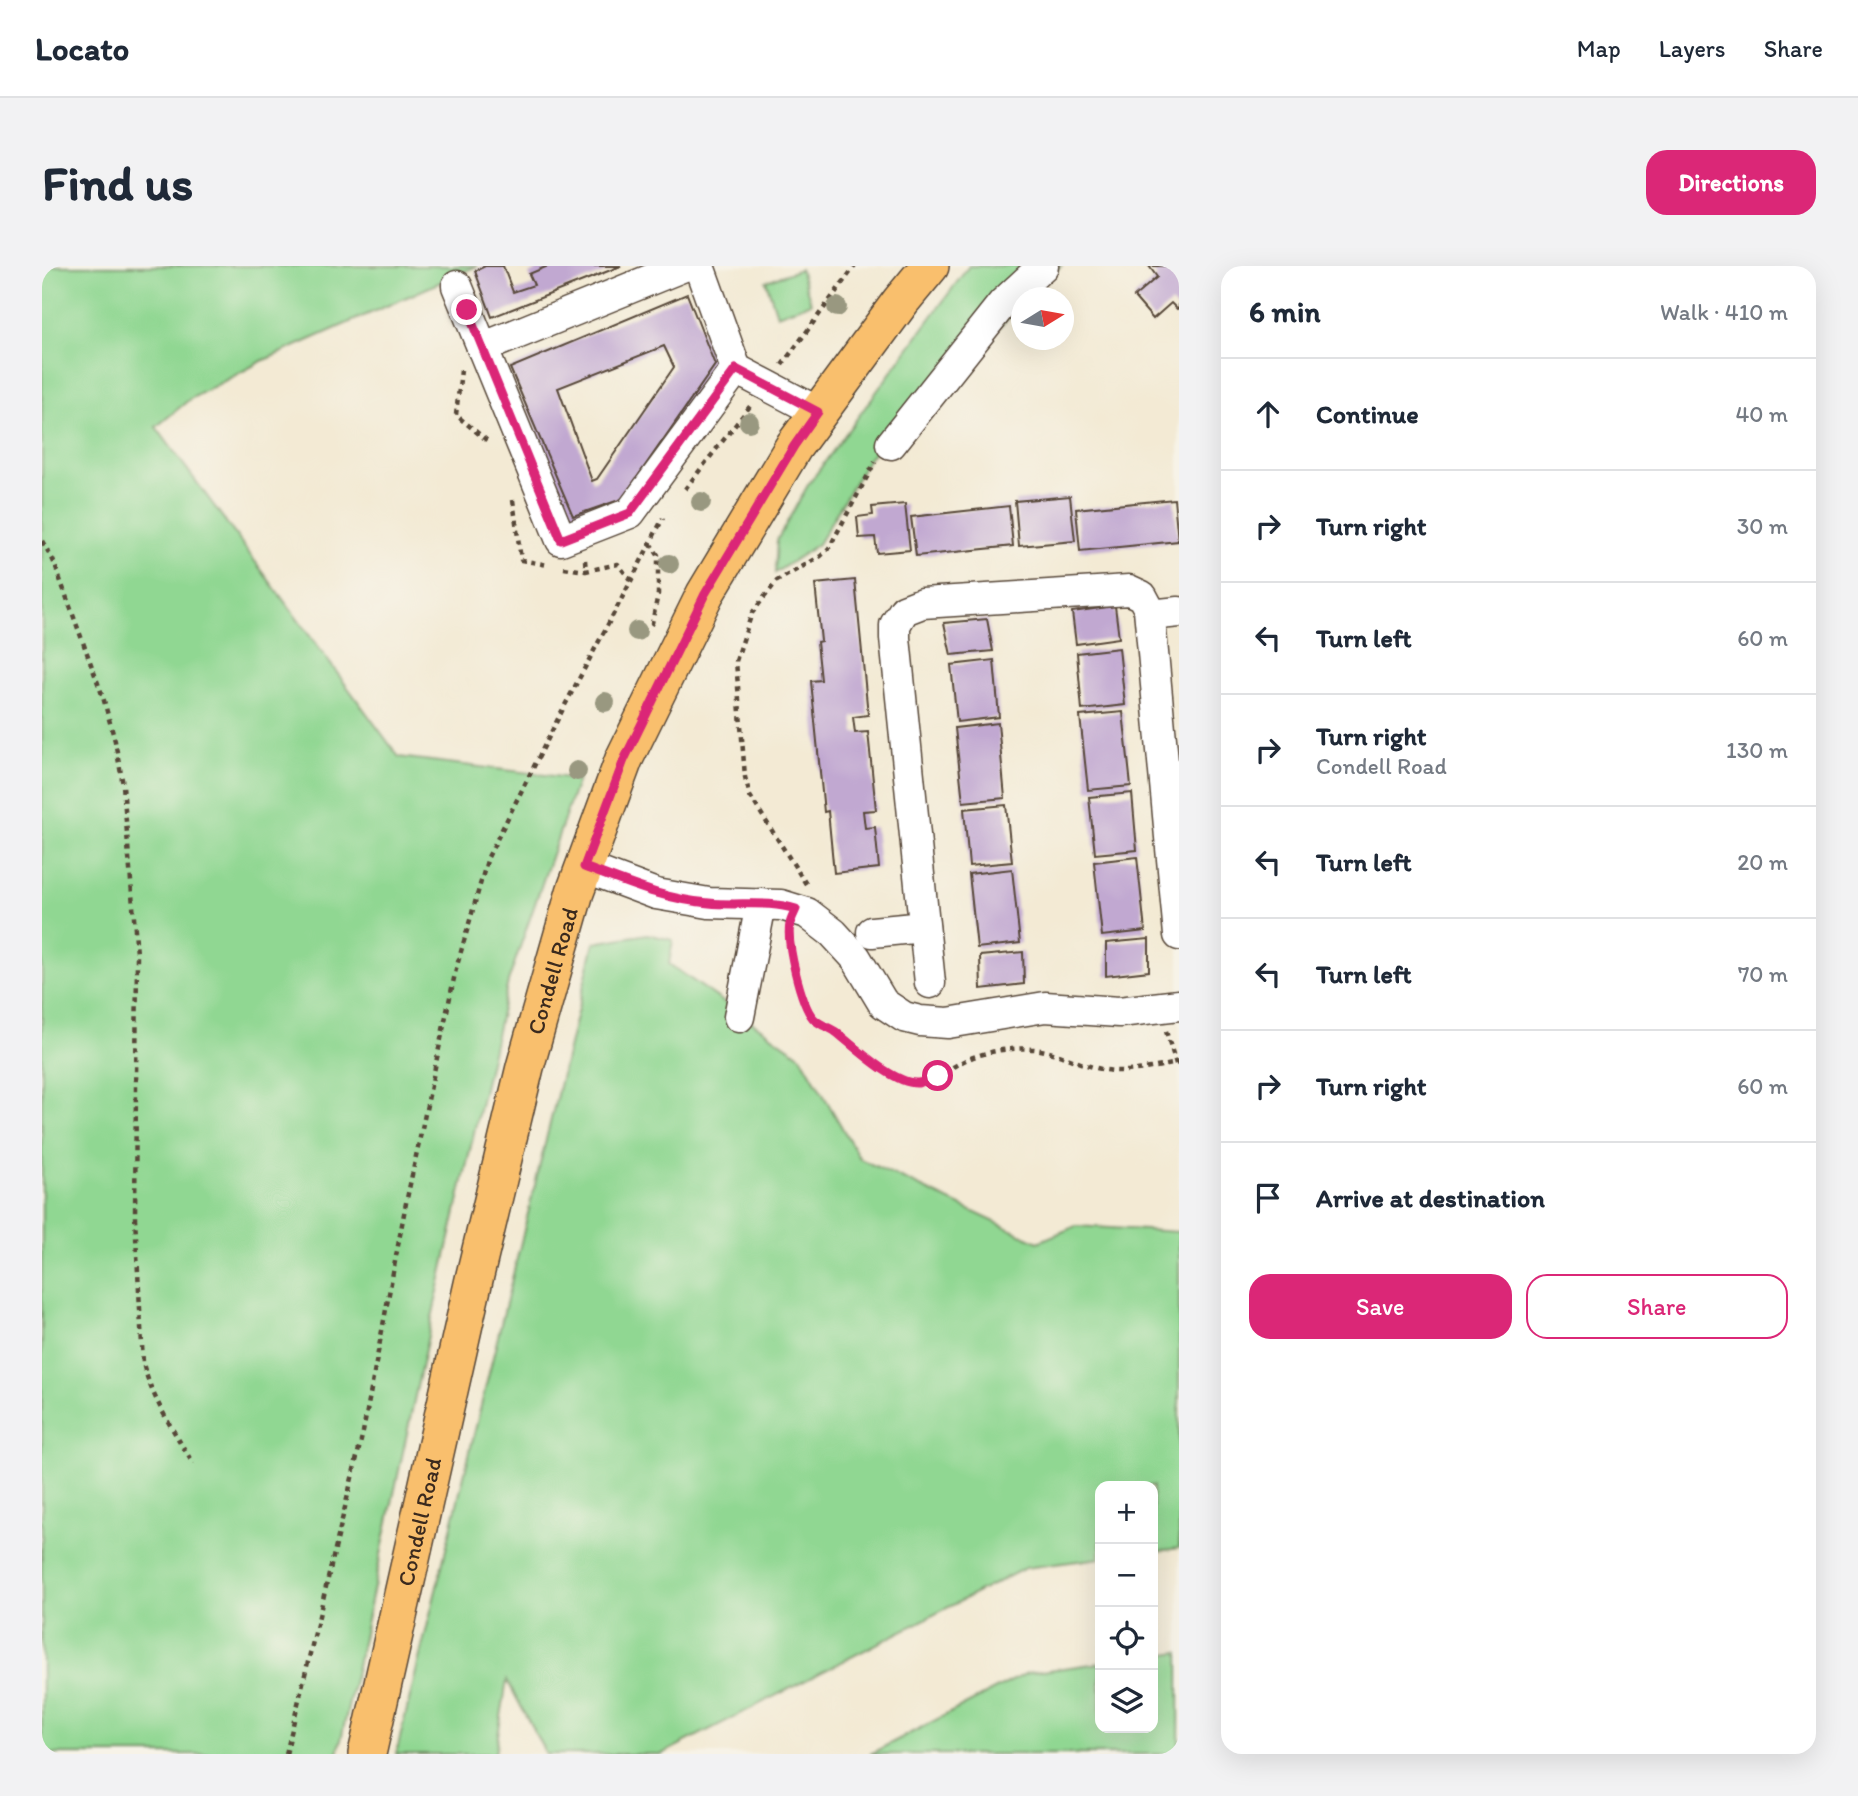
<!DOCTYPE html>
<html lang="en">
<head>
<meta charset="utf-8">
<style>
  :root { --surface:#fff; --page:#f2f2f3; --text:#1f2937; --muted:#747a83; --line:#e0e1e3; --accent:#db2777 }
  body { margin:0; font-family:Itim,sans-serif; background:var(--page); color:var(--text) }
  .controls { position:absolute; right:21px; bottom:21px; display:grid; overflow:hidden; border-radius:14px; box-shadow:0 7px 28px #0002 }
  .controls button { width:63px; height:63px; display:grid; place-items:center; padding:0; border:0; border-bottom:2px solid var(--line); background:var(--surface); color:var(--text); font:35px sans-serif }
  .compass { position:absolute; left:969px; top:21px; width:63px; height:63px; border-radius:50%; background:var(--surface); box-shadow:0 7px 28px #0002; rotate:79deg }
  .stop { position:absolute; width:21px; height:21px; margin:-16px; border:5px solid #db2777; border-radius:50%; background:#fff }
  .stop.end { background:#db2777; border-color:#fff; box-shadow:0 2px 7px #0008 }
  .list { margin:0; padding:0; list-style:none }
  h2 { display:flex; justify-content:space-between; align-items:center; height:91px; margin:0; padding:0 28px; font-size:30px }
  h2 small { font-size:23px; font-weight:400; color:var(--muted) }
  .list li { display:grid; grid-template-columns:46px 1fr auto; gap:21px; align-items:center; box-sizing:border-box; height:112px; padding:0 28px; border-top:2px solid var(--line) }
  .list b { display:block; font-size:26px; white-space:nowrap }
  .list p { margin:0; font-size:23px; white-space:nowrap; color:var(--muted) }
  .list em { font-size:23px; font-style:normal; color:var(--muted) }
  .actions { display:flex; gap:14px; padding:21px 28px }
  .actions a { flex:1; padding:16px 0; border:2px solid var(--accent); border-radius:21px; text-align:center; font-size:24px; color:var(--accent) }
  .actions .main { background:var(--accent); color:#fff }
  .icon { flex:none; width:38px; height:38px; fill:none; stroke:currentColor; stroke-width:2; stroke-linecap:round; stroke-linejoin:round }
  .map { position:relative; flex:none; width:1137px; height:1488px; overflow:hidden; border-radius:21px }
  header { display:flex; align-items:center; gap:42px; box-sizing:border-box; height:98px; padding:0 35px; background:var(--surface); border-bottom:2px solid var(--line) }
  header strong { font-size:33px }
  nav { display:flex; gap:38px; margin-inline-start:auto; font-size:24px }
  .intro { display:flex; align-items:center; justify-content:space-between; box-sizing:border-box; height:168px; padding:0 42px }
  h1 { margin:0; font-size:49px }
  .button { padding:18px 32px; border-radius:21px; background:var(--accent); color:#fff; font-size:24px; font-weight:700 }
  main { display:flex; gap:42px; padding:0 42px }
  aside { flex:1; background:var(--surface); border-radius:21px; box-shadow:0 7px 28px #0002 }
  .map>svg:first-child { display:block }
  .green { fill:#90d792; stroke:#668058; stroke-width:2 }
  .building { fill:#c1a8d1; fill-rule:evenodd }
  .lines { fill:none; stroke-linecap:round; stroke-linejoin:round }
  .minor-casing { stroke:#574739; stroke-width:33 }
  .major-casing { stroke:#574739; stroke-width:40 }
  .path { stroke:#574739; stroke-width:4.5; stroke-dasharray:5 5; stroke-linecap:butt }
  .minor { stroke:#fff; stroke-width:30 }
  .major { stroke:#f9bf6d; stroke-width:37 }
  .tree { fill:#999880 }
  .route { stroke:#db2777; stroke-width:9 }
  .labels { text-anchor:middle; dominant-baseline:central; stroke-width:5; stroke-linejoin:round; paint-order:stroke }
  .street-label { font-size:23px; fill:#3b2a1e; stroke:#f7f3e8 }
</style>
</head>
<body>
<header>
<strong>Locato</strong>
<nav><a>Map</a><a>Layers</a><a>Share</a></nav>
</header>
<div class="intro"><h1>Find us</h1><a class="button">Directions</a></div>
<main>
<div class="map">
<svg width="1137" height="1488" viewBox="0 0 1137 1488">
  <rect width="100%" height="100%" fill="#f7f3e8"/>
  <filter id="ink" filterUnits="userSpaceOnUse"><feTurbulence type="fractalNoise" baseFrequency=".0143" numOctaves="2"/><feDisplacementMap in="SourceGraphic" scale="14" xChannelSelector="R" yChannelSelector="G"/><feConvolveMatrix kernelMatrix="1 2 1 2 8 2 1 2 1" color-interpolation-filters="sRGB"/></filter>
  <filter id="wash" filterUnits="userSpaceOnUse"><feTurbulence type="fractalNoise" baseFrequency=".00686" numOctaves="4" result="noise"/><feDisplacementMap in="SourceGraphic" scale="28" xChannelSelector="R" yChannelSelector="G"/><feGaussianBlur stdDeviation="1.57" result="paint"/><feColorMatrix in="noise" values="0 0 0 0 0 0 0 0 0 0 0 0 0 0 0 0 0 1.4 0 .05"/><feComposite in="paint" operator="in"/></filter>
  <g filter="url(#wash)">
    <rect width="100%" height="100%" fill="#f3ead4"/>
    <!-- green -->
    <g class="green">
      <path d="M0,0H435L220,95L148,133L114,161L357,491L536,513L466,716L387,1065L296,1488H0Z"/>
      <path d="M927,0H1019L828,190L776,278L733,307L735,274L766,219Z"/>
      <path d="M758,3L769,37L735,49L724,15Z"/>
      <path d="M605,668L631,674L627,698L759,790L818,893L996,976L1034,960L1137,966V1282L1111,1286V1220H1058V1292L983,1302L620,1488H504L465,1414L453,1488H354L552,677Z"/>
      <path d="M1137,1386V1488H828L985,1407L1058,1397V1462H1111V1390Z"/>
    </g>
    <g id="blocks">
      <!-- building -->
      <g class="building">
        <path d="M443,0H461L471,26L492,19L487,8L506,0H579L450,51L433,5Z"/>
        <path d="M1107,0H1137V42L1135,43L1129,37L1111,53L1092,31L1115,11Z"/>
        <path d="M645,28L673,99L580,233L531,250L468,102ZM622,80L632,101L555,213L550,215L516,122Z"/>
        <path d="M1028,230L1033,275L977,280L973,235Z"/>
        <path d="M1132,233L1136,275L1038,285L1034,243Z"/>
        <path d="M863,238L868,284L835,287L833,271L817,272L815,251L831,249L830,241Z"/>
        <path d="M967,240L971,280L874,290L869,251Z"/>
        <path d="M813,314L826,449L811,451L813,467L826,466L834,544L821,545L823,562L833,561L837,602L792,607L786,545L782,546L769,415L779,414L775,376L779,375L773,318Z"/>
        <path d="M1073,340L1077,372L1034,378L1030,346Z"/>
        <path d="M945,353L951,385L909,389L902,357Z"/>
        <path d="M1077,382L1083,439L1040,444L1035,387Z"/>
        <path d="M952,394L957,451L915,456L909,399Z"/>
        <path d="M1081,446L1089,520L1046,524L1038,450Z"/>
        <path d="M956,457L963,532L921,536L913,462Z"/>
        <path d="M1090,527L1095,584L1053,588L1047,531Z"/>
        <path d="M964,539L970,596L927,600L922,543Z"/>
        <path d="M1095,591L1103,665L1060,670L1052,596Z"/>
        <path d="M970,603L978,677L935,682L927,608Z"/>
        <path d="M1107,673V705L1064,710V677Z"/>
        <path d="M981,686L982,718L939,723L938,690Z"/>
      </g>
    </g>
  </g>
  <g filter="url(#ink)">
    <use href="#blocks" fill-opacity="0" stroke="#574739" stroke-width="2"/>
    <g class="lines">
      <!-- minor casing -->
      <g class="minor-casing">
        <g id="minor">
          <path d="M415,20L519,274L588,247L694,103L657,0"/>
          <path d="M440,82L642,0"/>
          <path d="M694,103L776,146"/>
          <path d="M849,178L961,37L1001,0"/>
          <path d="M1108,349L1137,346"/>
          <path d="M542,601L614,628L667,637L739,639L765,647L791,667L814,692L841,737L862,751L878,755L906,757L1003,741L1077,746L1137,739"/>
          <path d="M830,666L882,661"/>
          <path d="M888,717L853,372V359L862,344L880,337L1087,324L1100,330L1107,343L1137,669"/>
          <path d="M697,751L719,638"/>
        </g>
      </g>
      <!-- major casing -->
      <g class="major-casing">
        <g id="major">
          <path id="s1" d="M325,1488L433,1009L483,801L533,626L582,493L663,328L752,180L859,35L888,0"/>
        </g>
      </g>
      <!-- path -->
      <g class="path">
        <path d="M740,99L813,0"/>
        <path d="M419,104L414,149L448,177"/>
        <path d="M643,223L709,139"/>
        <path d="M471,234L479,294L506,299"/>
        <path d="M0,275L11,294L61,431L73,475L81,519L95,688L93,952L101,1097C110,1134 133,1166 151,1198"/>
        <path d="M608,277L616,289V328L610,357L616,360"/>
        <path d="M543,294L544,305L576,298L589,315"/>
        <path d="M522,302L544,305"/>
        <path d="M764,618L708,530L703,511L694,395L710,347L735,315L779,290L787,282L833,196"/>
        <path d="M748,669C750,695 755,723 767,746C773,757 783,758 792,765C812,779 851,820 877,816C895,814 908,801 924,794C945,785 970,781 992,783C1020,786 1045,804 1074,805C1094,806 1117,800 1137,797"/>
        <path d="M1124,765L1134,798"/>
        <path d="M244,1488L321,1166L364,937L414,703L446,591L522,441L589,315L621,252"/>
      </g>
      <!-- minor -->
      <use href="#minor" class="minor"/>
      <!-- major -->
      <use href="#major" class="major"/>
    </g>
    <!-- trees -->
    <g class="tree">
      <circle cx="795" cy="41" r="10"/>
      <circle cx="707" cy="156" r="10"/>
      <circle cx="659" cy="236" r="10"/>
      <circle cx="627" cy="298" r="10"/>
      <circle cx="595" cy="365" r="10"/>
      <circle cx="563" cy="436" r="10"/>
      <circle cx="535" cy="505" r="10"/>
    </g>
  </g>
  <g class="lines" filter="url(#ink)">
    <!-- route -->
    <path class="route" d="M425,44L519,274L588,247L694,103L776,146L752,180L663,328L582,494L542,601C583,616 623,634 667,637C697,640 726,634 754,643C752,648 749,653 748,658C744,677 759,738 771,752C777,759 787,761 794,766C812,780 852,819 876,817C882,816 890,812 896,810"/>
  </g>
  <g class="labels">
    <!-- street labels -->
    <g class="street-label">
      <text stroke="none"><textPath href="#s1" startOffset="805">Condell Road</textPath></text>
      <text stroke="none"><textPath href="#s1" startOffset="238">Condell Road</textPath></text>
    </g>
  </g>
</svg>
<div class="controls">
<button>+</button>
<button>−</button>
<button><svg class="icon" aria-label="locate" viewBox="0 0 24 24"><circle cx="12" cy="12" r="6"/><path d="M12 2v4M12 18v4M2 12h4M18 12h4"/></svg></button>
<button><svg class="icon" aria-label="layers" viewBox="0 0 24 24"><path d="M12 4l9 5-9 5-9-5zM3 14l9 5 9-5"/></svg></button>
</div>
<svg class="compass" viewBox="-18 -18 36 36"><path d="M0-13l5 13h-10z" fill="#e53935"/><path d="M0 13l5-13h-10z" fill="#747a83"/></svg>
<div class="stop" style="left:896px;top:810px"></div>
<div class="stop end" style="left:425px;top:44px"></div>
</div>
<aside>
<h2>6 min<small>Walk · 410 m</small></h2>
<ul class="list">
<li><svg class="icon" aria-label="ahead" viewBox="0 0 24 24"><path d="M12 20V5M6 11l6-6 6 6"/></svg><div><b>Continue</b></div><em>40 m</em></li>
<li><svg class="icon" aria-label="right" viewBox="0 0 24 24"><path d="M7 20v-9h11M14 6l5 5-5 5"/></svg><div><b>Turn right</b></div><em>30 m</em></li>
<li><svg class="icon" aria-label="left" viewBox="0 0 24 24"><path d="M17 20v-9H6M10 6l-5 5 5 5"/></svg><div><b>Turn left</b></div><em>60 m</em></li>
<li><svg class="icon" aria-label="right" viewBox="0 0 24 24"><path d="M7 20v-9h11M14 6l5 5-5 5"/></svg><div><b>Turn right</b><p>Condell Road</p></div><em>130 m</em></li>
<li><svg class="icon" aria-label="left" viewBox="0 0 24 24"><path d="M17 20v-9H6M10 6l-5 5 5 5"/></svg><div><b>Turn left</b></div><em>20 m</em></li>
<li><svg class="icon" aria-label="left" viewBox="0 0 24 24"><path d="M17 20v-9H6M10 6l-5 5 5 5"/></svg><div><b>Turn left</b></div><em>70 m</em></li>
<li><svg class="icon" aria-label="right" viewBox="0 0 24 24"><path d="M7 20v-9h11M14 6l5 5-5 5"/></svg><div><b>Turn right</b></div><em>60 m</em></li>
<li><svg class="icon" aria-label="arrive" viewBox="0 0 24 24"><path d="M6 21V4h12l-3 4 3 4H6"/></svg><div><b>Arrive at destination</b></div></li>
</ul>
<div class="actions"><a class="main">Save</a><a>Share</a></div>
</aside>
</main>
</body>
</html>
